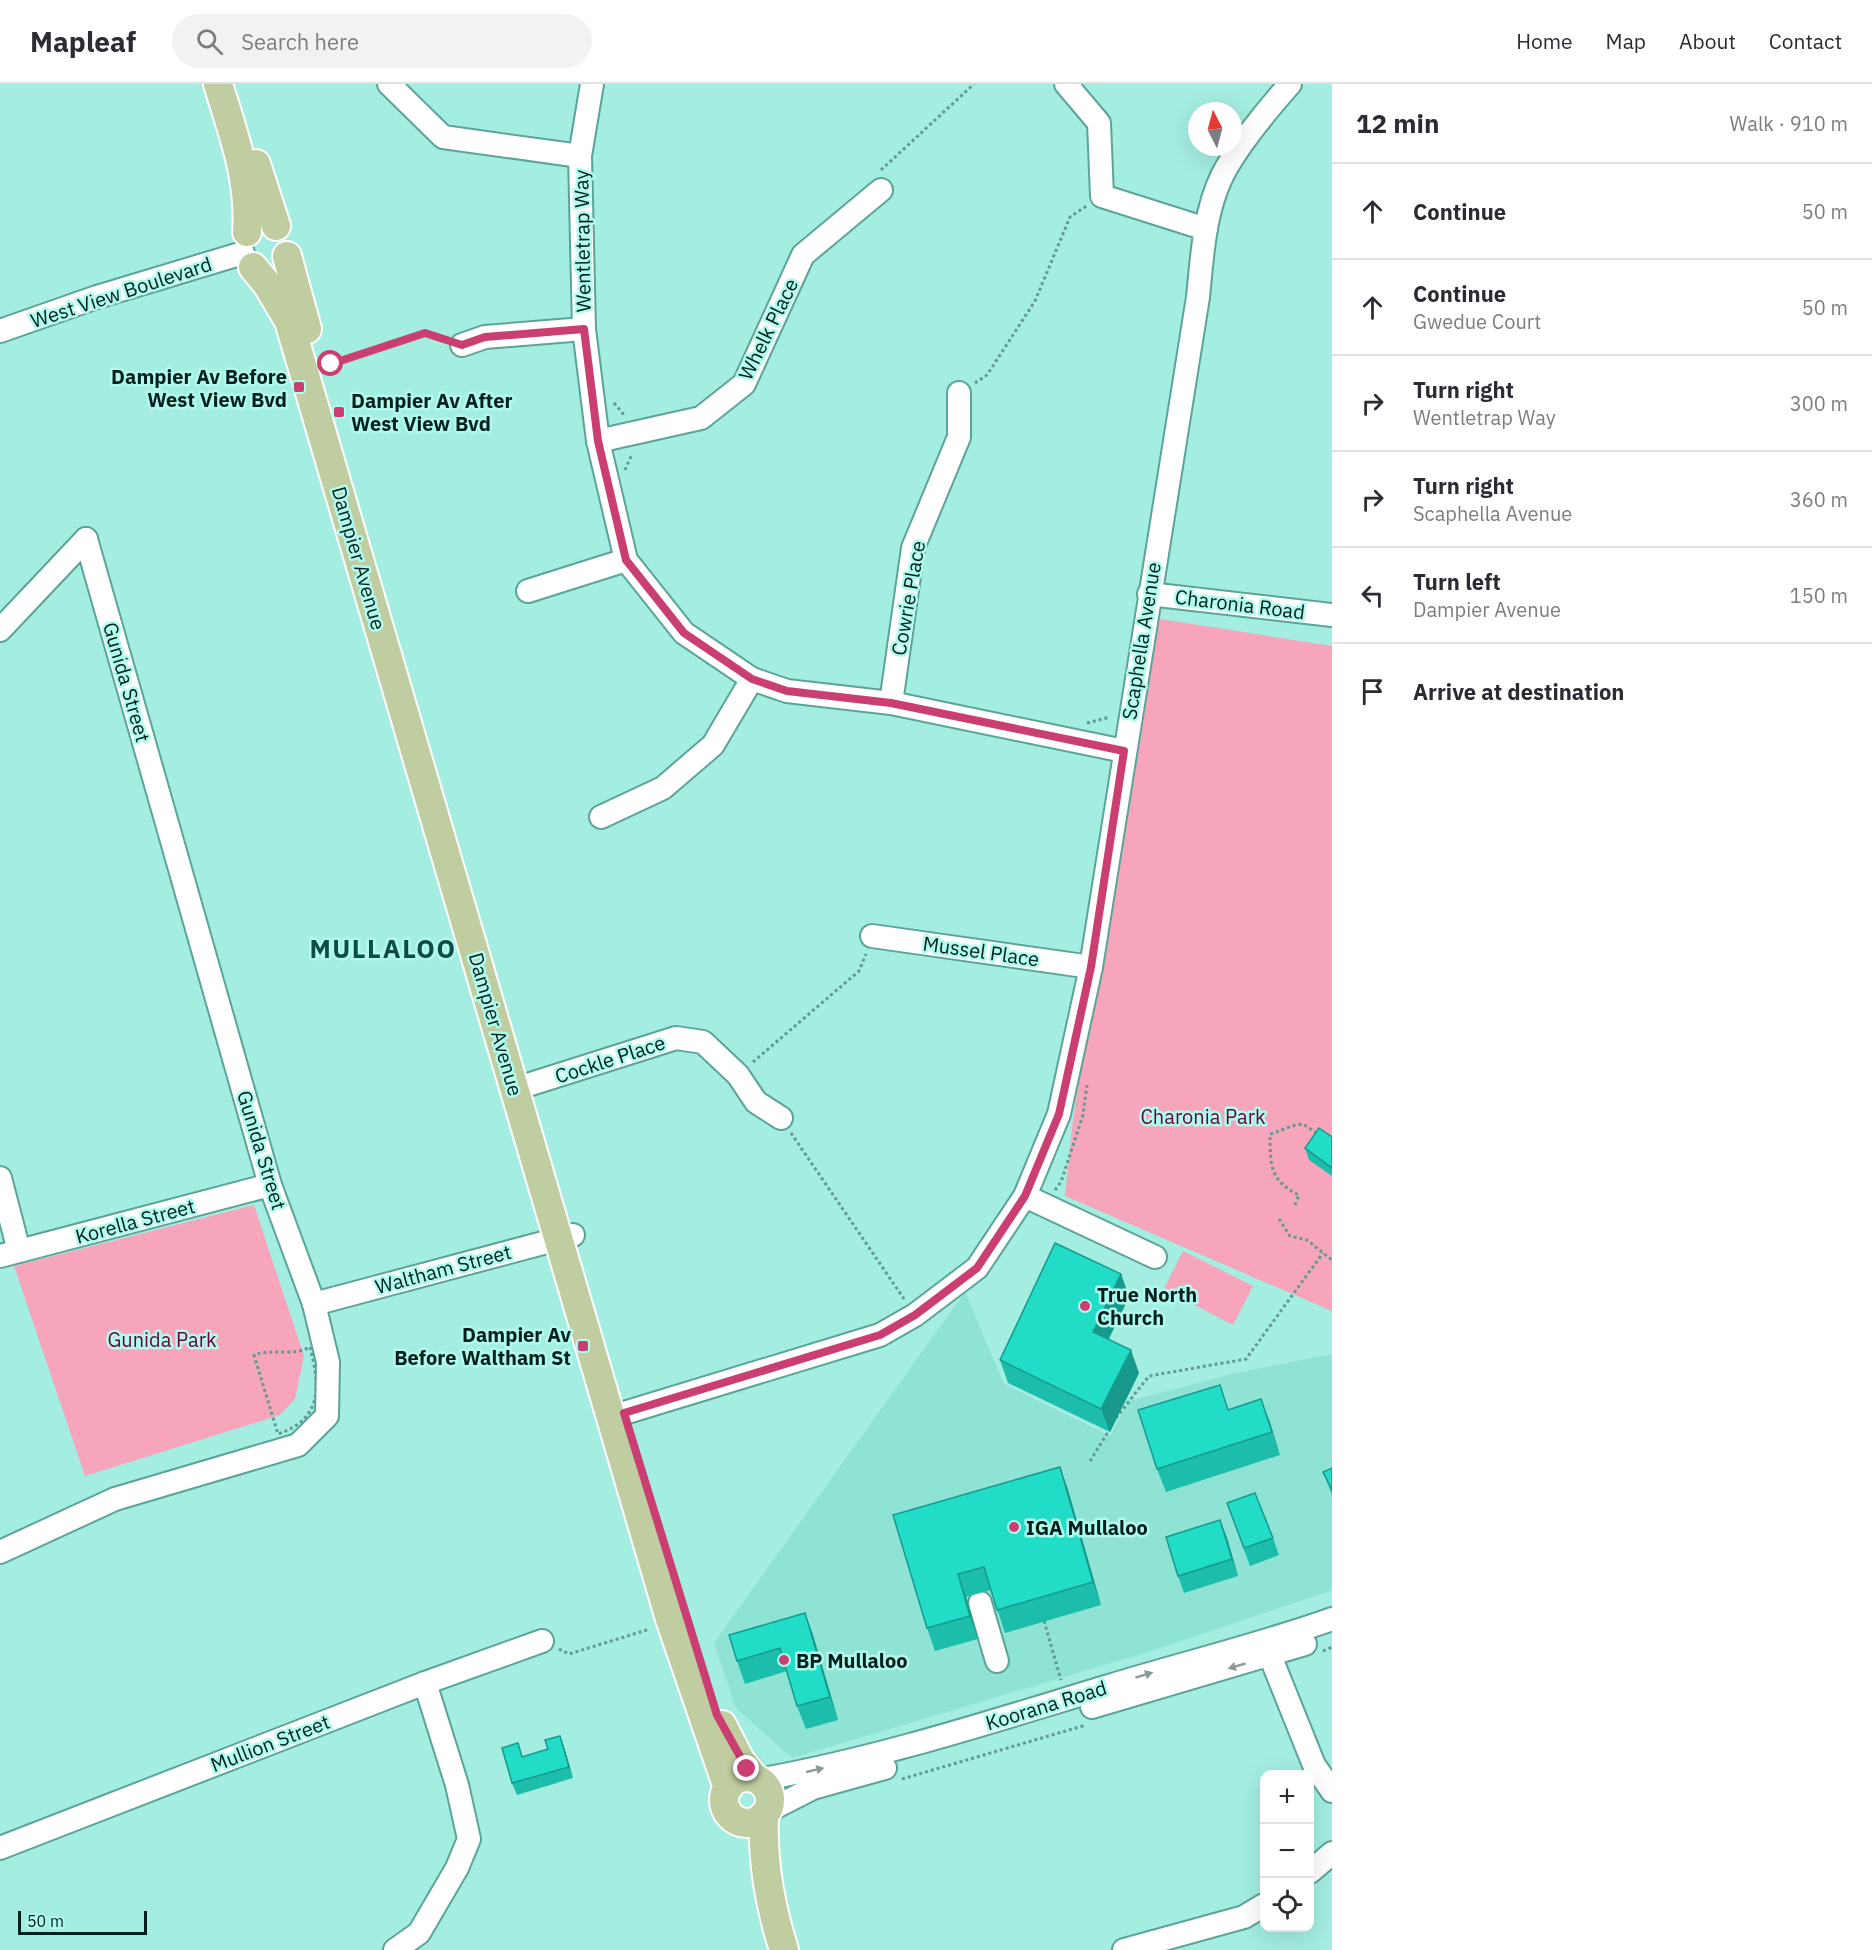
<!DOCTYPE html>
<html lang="en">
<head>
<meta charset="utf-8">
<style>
  :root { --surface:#fff; --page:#f2f2f3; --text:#2b2b33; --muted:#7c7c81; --line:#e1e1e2 }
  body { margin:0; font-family:"IBM Plex Sans",sans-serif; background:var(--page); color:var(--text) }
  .controls { position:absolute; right:18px; bottom:18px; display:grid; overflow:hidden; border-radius:12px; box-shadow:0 6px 24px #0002 }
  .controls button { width:54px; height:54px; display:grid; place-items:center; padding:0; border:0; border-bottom:2px solid var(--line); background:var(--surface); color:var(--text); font:30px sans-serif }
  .compass { position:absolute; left:1188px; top:18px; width:54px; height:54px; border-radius:50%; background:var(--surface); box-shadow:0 6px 24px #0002; rotate:354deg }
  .scale { position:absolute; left:18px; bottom:15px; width:129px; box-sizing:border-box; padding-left:6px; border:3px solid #011f1b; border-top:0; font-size:16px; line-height:21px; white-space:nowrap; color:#011f1b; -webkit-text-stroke:4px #b1fbee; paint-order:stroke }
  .stop { position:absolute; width:18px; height:18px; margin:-14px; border:4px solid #ca3e71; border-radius:50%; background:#fff }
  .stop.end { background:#ca3e71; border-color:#fff; box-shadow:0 2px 6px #0008 }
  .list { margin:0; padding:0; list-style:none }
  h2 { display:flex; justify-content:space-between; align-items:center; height:78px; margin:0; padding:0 24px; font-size:26px }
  h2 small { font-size:20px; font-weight:400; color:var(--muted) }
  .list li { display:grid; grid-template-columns:39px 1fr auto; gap:18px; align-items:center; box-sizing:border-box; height:96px; padding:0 24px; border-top:2px solid var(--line) }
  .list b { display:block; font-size:22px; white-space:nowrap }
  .list p { margin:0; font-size:20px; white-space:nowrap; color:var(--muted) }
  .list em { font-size:20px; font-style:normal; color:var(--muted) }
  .icon { flex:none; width:33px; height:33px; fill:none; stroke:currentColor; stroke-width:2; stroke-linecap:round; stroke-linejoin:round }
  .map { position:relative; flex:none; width:1332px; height:1866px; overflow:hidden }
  header { display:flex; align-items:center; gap:36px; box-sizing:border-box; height:84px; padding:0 30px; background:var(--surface); border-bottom:2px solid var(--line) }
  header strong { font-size:28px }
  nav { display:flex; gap:33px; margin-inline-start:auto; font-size:21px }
  .search { width:420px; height:54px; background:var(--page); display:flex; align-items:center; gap:15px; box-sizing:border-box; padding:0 21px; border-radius:33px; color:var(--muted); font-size:22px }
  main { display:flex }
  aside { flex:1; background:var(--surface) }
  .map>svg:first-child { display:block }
  .built { fill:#8ee3d5 }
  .green { fill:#f6a5ba }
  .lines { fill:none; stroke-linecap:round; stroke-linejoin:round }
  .minor-casing { stroke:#5ca498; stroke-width:26 }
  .major-casing { stroke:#fff; stroke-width:32 }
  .path { stroke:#629a91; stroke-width:3; stroke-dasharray:3 3; stroke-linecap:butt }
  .minor { stroke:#fff; stroke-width:22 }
  .major { stroke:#bfcda0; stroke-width:28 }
  .wall { fill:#1cbdab }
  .shaded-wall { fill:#179a8b }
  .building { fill:#21dcc7; stroke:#179a8b; stroke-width:1.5 }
  .oneway { fill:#8d9a98 }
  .route { stroke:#ca3e71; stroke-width:8 }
  .poi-dot { fill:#ca3e71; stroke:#b1fbee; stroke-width:2 }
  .labels { text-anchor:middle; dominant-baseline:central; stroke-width:5; stroke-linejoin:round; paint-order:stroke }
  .street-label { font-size:20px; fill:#011f1b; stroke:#b1fbee }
  .poi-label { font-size:20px; font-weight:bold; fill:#011f1b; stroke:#b1fbee; text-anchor:start }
  .park-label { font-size:20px; fill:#6b0232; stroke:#b1fbee }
  .district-label { font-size:26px; font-weight:bold; letter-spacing:1.5px; fill:#0f4b43; stroke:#b1fbee }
</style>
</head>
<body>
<header>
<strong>Mapleaf</strong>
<div class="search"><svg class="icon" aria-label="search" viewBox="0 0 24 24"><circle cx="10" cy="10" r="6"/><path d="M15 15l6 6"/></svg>Search here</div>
<nav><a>Home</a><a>Map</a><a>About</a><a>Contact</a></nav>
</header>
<main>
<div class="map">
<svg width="1332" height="1866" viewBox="0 0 1332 1866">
  <rect width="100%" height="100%" fill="#a4ede1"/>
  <!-- built -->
  <path class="built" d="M965,1208L1004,1300L1110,1352L1129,1317L1236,1289L1332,1270V1506L1148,1568L792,1674L736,1624L714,1559Z"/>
  <!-- green -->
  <g class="green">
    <path d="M1154,534L1332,562V1227L1065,1112L1073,1035Z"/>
    <path d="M254,1121L304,1272L295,1315L280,1331L85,1392L14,1182Z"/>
    <path d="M1183,1167L1253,1202L1233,1241L1164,1205Z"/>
  </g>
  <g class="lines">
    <!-- minor casing -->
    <g class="minor-casing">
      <g id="minor">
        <path d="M389,0L443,53L580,72"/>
        <path d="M592,0L580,72L584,245L598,357L626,476L684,549L752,595L787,607L891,619L1124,667"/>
        <path d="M1066,0L1099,39L1102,112L1206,145"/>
        <path d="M0,247L97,213L243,169"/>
        <path d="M462,261L485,253L584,245"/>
        <path d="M598,357L701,334L744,300L803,171L881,106"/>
        <path d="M528,507L626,476"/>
        <path d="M1149,510L1332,531"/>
        <path d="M0,546L86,455"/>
        <path d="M891,619L913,464L959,353V309"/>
        <path d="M601,733L663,704L713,661L752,595"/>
        <path d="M872,852L1091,883"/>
        <path d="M515,1005L676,954L703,958L738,991L756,1018L781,1034"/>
        <path d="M0,1094L19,1167"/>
        <path d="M1025,1112L1155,1173"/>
        <path d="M0,1172L270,1101"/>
        <path d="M314,1220L573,1151"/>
        <path d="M611,1333L880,1251L915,1231L977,1184L1025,1112L1059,1030L1091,883L1198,213C1202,174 1204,129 1222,92C1237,62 1268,25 1290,0"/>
        <path d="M0,1468L115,1415L298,1361L327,1332L328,1278L314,1220L270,1101L86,455"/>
        <path d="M980,1519L997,1577"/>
        <path d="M1265,1559L1314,1681L1332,1707"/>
        <path d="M1092,1623L1305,1560"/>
        <path d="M758,1696C877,1675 993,1637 1109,1602C1184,1579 1259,1561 1332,1535"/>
        <path d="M766,1728L813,1704L885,1684"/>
        <path d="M0,1764L425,1599L542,1557"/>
        <path d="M1310,1788L1332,1769"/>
        <path d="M395,1866L419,1849L457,1784L469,1755L457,1701L425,1599"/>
        <path d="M1124,1866L1244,1833L1264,1821"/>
      </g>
    </g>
    <!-- major casing -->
    <g class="major-casing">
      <g id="major">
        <path d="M218,0C233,49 251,96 247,148"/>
        <path d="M256,80L276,142"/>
        <path d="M287,172L307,245"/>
        <path d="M253,183L267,200L289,237L670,1535L728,1704"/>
        <path d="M722,1641L740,1676L754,1694"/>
        <circle cx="747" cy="1716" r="23"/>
        <path d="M764,1731C762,1777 770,1822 784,1866"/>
      </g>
    </g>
    <!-- path -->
    <g class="path">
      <path d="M881,86L974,0"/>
      <path d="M331,280L425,249L443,255"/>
      <path d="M975,299L987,291L1035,217L1070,133L1088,121"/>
      <path d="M614,319L625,332"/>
      <path d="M625,386L632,370"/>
      <path d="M1087,639L1110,633"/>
      <path d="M753,978L859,887L866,870"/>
      <path d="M791,1049L904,1215"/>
      <path d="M1055,1106L1061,1098L1083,1031L1087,1001"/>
      <path d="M1295,1121L1299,1111C1270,1097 1270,1081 1270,1050C1282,1047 1290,1041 1303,1040L1318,1050"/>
      <path d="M1279,1135L1290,1152L1307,1156L1332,1176"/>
      <path d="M310,1263C320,1302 323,1335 278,1350L254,1271C273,1264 292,1273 310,1263Z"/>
      <path d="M1116,1334L1149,1292L1246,1275L1323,1169"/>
      <path d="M1090,1377L1110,1345"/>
      <path d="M1044,1537L1061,1596"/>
      <path d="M559,1565L569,1570L650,1545"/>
      <path d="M1323,1567L1332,1563"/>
      <path d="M902,1695L1086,1641"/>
    </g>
    <!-- minor -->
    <use href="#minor" class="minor"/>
    <!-- major -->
    <use href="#major" class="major"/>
  </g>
  <!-- wall -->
  <g class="wall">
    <path d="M1332,1053V1092L1309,1076L1305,1064Z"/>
    <path d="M1121,1190L1129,1213L1109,1255L1139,1289L1110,1348L1008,1299L1000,1276Z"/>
    <path d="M1261,1315L1280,1371L1166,1408L1157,1385L1229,1326Z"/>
    <path d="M1060,1383L1068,1406L1101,1521L1005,1549L991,1506L966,1513L978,1555L935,1567L927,1544L893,1431Z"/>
    <path d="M1332,1384V1411L1323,1388Z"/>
    <path d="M1227,1419L1273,1454L1279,1471L1250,1482Z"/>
    <path d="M1220,1436L1227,1454L1238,1492L1184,1509L1178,1492Z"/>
    <path d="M805,1529L813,1551L838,1636L806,1645L797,1622L787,1587L745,1600L737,1577Z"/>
    <path d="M564,1663L573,1694L517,1711L512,1699L523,1672Z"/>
  </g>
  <!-- shaded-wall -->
  <g class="shaded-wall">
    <path d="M1121,1190L1129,1213L1101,1270L1093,1248Z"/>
    <path d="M1131,1266L1139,1289L1110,1348L1101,1325Z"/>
    <path d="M1261,1315L1270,1338L1280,1371L1272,1348Z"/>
    <path d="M1060,1383L1068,1406L1101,1521L1093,1498Z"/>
    <path d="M1220,1436L1227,1454L1238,1492L1232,1475Z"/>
    <path d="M958,1490L966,1513L978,1555L970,1532Z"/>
    <path d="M805,1529L813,1551L838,1636L830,1613Z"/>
    <path d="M560,1652L564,1663L573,1694L569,1683Z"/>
  </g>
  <!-- building -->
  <g class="building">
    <path d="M1319,1044L1332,1053V1084L1305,1064Z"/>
    <path d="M1055,1159L1121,1190L1093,1248L1131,1266L1101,1325L1000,1276Z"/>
    <path d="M1220,1301L1228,1326L1261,1315L1272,1348L1157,1385L1138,1326Z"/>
    <path d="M1060,1383L1093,1498L997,1526L984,1483L958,1490L970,1532L927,1544L893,1431Z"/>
    <path d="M1332,1384V1406L1323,1388Z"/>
    <path d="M1255,1409L1273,1454L1244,1464L1227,1419Z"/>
    <path d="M1220,1436L1232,1475L1178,1492L1166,1453Z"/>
    <path d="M805,1529L830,1613L797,1622L780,1564L737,1577L729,1551Z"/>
    <path d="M560,1652L569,1683L512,1699L502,1664L518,1659L522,1673L548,1665L545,1656Z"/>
  </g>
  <!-- one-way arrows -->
  <defs><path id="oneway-solid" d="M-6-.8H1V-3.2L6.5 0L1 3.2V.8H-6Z" transform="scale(1.5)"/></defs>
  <g class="oneway">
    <use href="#oneway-solid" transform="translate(1237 1582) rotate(164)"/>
    <use href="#oneway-solid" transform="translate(1144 1591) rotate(-17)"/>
    <use href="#oneway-solid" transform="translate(815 1686) rotate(-13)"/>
  </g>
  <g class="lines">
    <!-- route -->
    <path class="route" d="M331,280L425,249L462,261L485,253L584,245L598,357L626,476L684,549L752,595L787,607L891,619L1124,667L1091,883L1059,1030L1025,1112L977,1184L915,1231L880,1251L624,1329L717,1631L747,1685"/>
  </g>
  <!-- markers -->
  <g class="poi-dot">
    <rect x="293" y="297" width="12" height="12" rx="3"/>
    <rect x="333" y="322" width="12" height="12" rx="3"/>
    <circle cx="1085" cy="1222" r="6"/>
    <rect x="577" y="1256" width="12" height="12" rx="3"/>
    <circle cx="1014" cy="1443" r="6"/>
    <circle cx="784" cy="1576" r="6"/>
  </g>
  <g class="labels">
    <!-- street labels -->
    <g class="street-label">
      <text transform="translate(582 157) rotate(-91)">Wentletrap Way</text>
      <text transform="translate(121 208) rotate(-18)">West View Boulevard</text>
      <text transform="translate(768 245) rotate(-64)">Whelk Place</text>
      <text transform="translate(359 474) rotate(74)">Dampier Avenue</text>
      <text transform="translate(908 514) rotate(-80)">Cowrie Place</text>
      <text transform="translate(1240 520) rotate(7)">Charonia Road</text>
      <text transform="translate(1141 557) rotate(-81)">Scaphella Avenue</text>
      <text transform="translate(127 598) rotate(74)">Gunida Street</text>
      <text transform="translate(981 867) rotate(8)">Mussel Place</text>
      <text transform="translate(496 940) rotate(74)">Dampier Avenue</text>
      <text transform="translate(610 975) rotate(-18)">Cockle Place</text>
      <text transform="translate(262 1066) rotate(73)">Gunida Street</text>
      <text transform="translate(135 1137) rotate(-15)">Korella Street</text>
      <text transform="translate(443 1185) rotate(-15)">Waltham Street</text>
      <text transform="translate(1046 1621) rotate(-17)">Koorana Road</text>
      <text transform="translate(270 1659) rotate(-21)">Mullion Street</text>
    </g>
    <!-- poi labels -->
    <g class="poi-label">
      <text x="287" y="292" text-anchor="end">Dampier Av Before<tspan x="287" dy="23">West View Bvd</tspan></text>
      <text x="351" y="316">Dampier Av After<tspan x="351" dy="23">West View Bvd</tspan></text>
      <text x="1097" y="1210">True North<tspan x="1097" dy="23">Church</tspan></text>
      <text x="571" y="1250" text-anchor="end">Dampier Av<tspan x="571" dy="23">Before Waltham St</tspan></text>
      <text x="1026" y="1443">IGA Mullaloo</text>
      <text x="796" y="1576">BP Mullaloo</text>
    </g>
    <!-- park labels -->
    <g class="park-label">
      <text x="1203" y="1032">Charonia Park</text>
      <text x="162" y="1255">Gunida Park</text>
    </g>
    <!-- district labels -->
    <g class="district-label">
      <text x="383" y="864">MULLALOO</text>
    </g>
  </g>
</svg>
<div class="controls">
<button>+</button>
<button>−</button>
<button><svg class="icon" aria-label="locate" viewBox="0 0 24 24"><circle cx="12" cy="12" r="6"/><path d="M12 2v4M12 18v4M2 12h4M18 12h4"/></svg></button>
</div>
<svg class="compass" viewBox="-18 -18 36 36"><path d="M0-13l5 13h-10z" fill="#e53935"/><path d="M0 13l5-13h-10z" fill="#7c7c81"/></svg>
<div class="scale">50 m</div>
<div class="stop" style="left:331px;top:280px"></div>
<div class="stop end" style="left:747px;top:1685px"></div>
</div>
<aside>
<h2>12 min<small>Walk · 910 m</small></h2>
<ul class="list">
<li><svg class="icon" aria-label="ahead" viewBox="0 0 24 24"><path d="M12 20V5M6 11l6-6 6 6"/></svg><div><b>Continue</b></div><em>50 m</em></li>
<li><svg class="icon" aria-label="ahead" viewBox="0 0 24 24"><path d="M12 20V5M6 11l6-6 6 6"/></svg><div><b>Continue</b><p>Gwedue Court</p></div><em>50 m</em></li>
<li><svg class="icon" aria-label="right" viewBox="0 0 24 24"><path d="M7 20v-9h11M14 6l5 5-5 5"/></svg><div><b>Turn right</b><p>Wentletrap Way</p></div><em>300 m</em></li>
<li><svg class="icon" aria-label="right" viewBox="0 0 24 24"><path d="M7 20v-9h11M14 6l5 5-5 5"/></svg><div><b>Turn right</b><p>Scaphella Avenue</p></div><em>360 m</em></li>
<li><svg class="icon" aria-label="left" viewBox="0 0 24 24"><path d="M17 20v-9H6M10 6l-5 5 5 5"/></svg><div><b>Turn left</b><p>Dampier Avenue</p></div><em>150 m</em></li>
<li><svg class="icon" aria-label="arrive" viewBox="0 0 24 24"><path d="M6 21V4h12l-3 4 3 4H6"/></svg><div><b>Arrive at destination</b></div></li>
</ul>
</aside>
</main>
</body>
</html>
